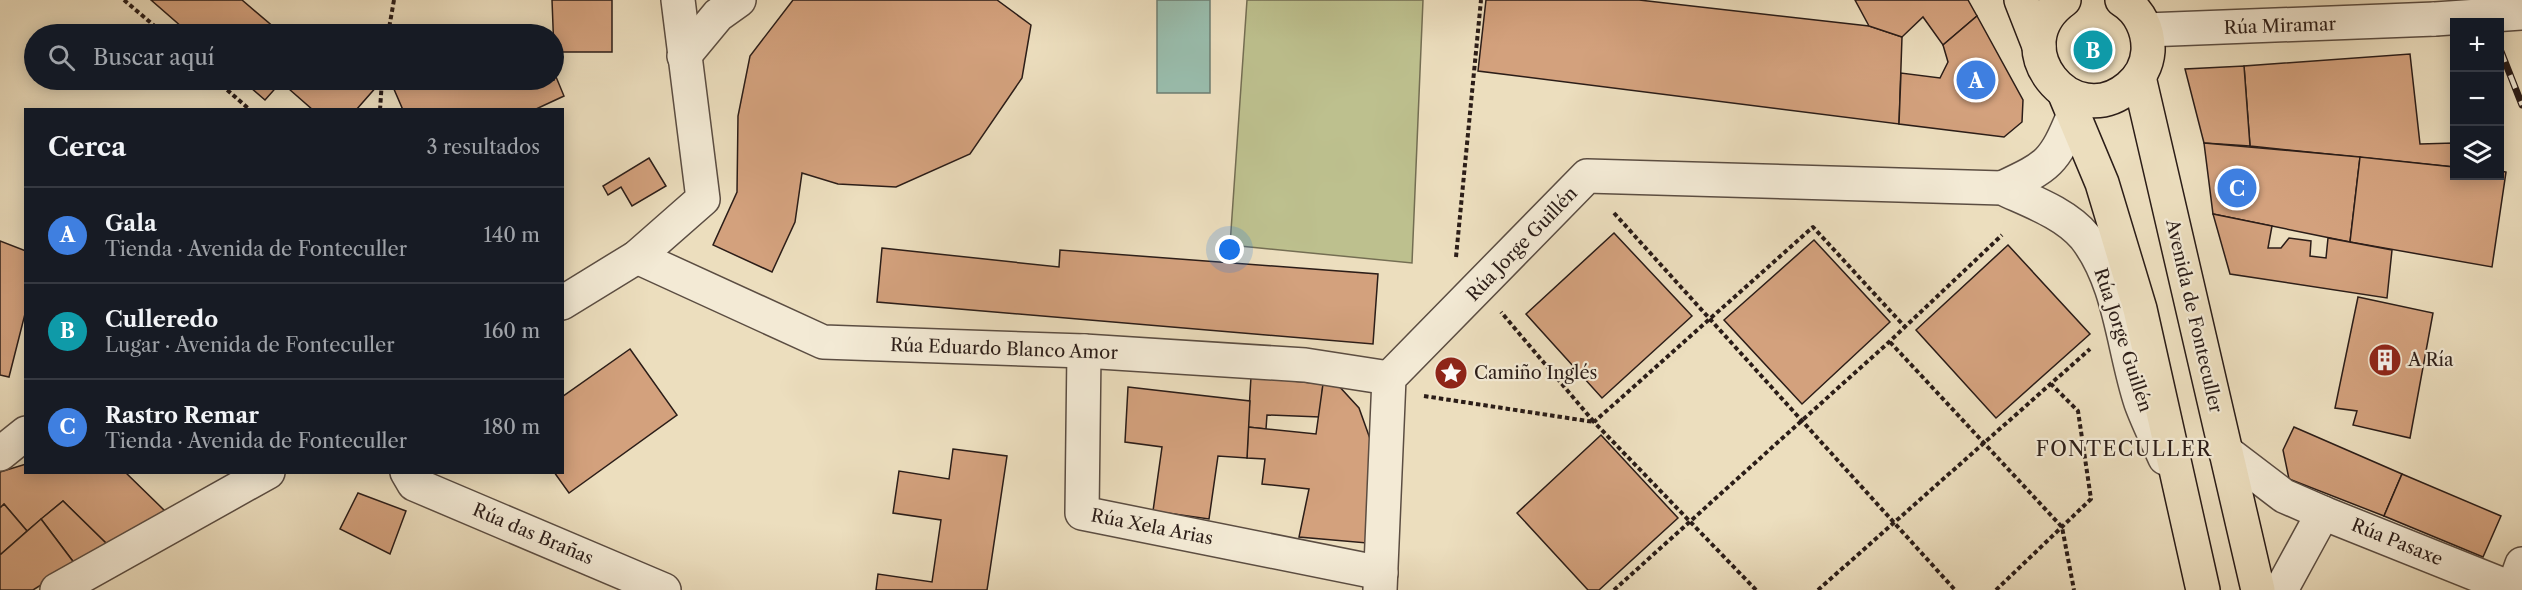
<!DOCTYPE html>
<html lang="es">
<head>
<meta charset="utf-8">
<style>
  :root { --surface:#171b24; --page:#242831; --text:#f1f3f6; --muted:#9ea1a6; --line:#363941; --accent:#c59692 }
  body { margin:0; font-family:"Libre Caslon Text",serif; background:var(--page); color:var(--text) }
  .controls { position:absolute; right:18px; top:18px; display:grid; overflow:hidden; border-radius:0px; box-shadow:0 3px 15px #0003 }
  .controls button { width:54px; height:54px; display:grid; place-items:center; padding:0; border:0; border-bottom:2px solid var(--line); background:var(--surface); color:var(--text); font:30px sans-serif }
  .you { position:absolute; left:1230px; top:250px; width:21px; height:21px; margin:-15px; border:4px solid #fff; border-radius:50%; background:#1a73e8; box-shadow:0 0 0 9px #1a73e833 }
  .badge { display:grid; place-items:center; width:39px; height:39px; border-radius:50%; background:var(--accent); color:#fff; font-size:20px; font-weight:700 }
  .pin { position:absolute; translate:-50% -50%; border:3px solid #fff; box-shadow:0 2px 6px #0006 }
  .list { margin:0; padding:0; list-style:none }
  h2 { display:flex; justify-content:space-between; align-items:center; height:78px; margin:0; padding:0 24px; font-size:26px }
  h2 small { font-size:20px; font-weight:400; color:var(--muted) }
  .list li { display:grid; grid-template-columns:39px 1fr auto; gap:18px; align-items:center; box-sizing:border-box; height:96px; padding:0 24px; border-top:2px solid var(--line) }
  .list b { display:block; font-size:22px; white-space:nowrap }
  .list p { margin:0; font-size:20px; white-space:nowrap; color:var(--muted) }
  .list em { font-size:20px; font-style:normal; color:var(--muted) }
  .icon { flex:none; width:33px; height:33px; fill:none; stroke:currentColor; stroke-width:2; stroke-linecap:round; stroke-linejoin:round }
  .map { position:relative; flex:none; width:2522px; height:590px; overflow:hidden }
  .search { position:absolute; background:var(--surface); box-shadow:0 3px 15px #0003; left:24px; top:24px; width:540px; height:66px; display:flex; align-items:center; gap:15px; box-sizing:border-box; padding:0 21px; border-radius:33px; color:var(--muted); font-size:22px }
  .panel { position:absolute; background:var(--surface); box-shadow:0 3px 15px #0003; left:24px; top:108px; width:540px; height:366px; border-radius:0px }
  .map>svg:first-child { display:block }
  .green { fill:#bdc08e; stroke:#746e53; stroke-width:1.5 }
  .water { fill:#99bdad; stroke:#6d7d71; stroke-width:1.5 }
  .building { fill:#d3a17d; stroke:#2b1d18; stroke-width:1.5 }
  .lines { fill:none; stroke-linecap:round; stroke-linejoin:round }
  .minor-casing { stroke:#5b4d42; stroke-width:36 }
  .major-casing { stroke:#2b1d18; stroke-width:36 }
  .path { stroke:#2b1d18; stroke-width:4; stroke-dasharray:4.5 3; stroke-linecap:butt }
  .minor { stroke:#f3ead5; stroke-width:33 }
  .major { stroke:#ecdebe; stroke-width:33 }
  .rail-casing { stroke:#2b1d18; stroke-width:7 }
  .rail { stroke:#f3ead5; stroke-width:4.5; stroke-dasharray:14; stroke-linecap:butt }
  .minor-bridge-casing { stroke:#5b4d42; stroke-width:36; stroke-linecap:butt }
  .minor-bridge { stroke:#f3ead5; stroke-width:33 }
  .labels { text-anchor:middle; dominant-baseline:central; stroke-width:4.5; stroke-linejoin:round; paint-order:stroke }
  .street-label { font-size:18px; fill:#2b1d18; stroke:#f3ead5 }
  .poi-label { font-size:18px; fill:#2b1d18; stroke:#f3ead5; text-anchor:start }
  .neighbourhood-label { font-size:20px; letter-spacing:1.5px; fill:#2b1d18; stroke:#f3ead5 }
</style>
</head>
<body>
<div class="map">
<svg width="2522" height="590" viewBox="0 0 2522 590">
  <rect width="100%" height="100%" fill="#ecdebe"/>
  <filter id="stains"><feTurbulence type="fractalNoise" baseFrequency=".00333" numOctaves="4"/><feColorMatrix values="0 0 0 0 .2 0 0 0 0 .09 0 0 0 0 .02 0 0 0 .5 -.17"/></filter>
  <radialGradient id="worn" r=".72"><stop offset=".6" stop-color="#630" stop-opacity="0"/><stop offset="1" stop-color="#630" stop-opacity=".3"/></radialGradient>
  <!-- green -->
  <path class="green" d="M1247,0H1423L1412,263L1230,245Z"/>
  <!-- water -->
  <rect class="water" x="1157" y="0" width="53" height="93"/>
  <!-- building -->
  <g class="building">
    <path d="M151,0H242L282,34H190Z"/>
    <path d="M552,0H612V52H554Z"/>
    <path d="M793,0H997L1031,25L1022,78L970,154L896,187L838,184L802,173L795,222L772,272L713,245L737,192L738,116L750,56Z"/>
    <path d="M1486,0H1639L1869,26L1902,37L1899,124L1478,71Z"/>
    <path d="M1855,0H1968L1977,16L1943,45L1923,17L1902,37L1869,26Z"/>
    <path d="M1977,16L2023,100L2022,122L2004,137L1899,124L1901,73L1940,78L1948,62L1943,45Z"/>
    <path d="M2410,54L2420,144L2454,143V167L2250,146L2244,66Z"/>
    <path d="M2244,66L2250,146L2204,143L2185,69Z"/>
    <path d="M554,72L564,96L534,110H403L390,80H554Z"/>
    <path d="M242,80H372L378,85L356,110H313L281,82L265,100Z"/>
    <path d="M2204,143L2360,157L2350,242L2213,214Z"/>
    <path d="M2360,157L2454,167V176H2500V171L2506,172L2492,267L2350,242Z"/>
    <path d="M649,158L666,186L632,206L621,187L608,195L603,186Z"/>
    <path d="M2213,214L2272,226L2268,248H2281L2289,238L2311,241L2310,256L2326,258L2328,238L2392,250L2387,298L2230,274Z"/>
    <path d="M1614,233L1692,316L1602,398L1526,314Z"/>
    <path d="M1814,240L1890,322L1802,404L1724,320Z"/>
    <path d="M0,241L26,251V310L9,377L0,375Z"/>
    <path d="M2008,245L2090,334L1996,418L1916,330Z"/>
    <path d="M882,248L1059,267L1060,250L1378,274L1373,344L877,302Z"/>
    <path d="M2358,297L2433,313L2410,438L2353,425L2357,411L2335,408Z"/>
    <path d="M630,349L677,415L569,493L554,472H562V397Z"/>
    <path d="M1251,377L1323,384L1320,417L1267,415L1266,429L1248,427Z"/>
    <path d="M1323,384H1337L1359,408L1378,461L1367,543L1299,537L1309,489L1262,484L1265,459L1247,458L1248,427L1316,434Z"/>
    <path d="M1128,387L1250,401L1247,458L1218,456L1209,519L1153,511L1162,447L1125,442Z"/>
    <path d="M2294,427L2402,474L2384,516L2289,479L2283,450Z"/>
    <path d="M1601,435L1678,518L1599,590H1588L1517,513Z"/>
    <path d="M953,449L1007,456L987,590H876L878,574L932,582L941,520L893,513L899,471L949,479Z"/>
    <path d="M26,464V472H125L165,511L108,545L63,501L27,531L4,504L0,508V472Z"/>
    <path d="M2402,474L2501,516L2483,557L2384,516Z"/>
    <path d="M358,493L406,511L390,554L340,529Z"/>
    <path d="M63,501L108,545L75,564L41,519Z"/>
    <path d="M4,504L27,531L0,555V508Z"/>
    <path d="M41,519L75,564L33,590H0V555Z"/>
  </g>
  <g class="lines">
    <!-- minor casing -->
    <g class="minor-casing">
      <g id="minor">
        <path d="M2146,30L2435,19"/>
        <path d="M684,56L718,15L739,0"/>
        <path d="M2002,188C2049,166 2054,163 2074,114"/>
        <path d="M637,257L823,342L1084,351L1305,365L1389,378"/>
        <path d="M562,303L637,257L703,199L678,0"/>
        <path d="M1084,351L1082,513L1381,573"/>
        <path d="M2225,451L2284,496L2323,513L2281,590"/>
        <path d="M0,454L26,433"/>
        <path d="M407,472L414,484L664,590"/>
        <path d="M2323,513L2513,589L2522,564"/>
        <path d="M57,590L268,472"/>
        <path d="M1380,590L1389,378L1587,176L2002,188C2030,201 2065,213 2085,237C2121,283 2123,349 2141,403C2148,422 2157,440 2165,458"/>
      </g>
    </g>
    <!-- major casing -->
    <g class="major-casing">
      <g id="major">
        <path d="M2021,0L2039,46"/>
        <path d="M2064,0C2000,46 2072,135 2129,87C2140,78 2147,65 2148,51C2149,31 2140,11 2122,0"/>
        <path d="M2139,77L2258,590"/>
        <path d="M2064,92L2102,183L2140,309L2203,590"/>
      </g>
    </g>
    <!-- path -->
    <g class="path">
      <path d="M124,0L164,34"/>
      <path d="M388,34L394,0"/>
      <path d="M216,80L250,110"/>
      <path d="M380,110L382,80"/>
      <path d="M1614,213L1955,590"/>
      <path d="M1456,257L1481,0"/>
      <path d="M1890,342L2062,527L2074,590"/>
      <path d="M1424,396L1594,422L1501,312"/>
      <path d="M1614,590L1889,342L2002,235"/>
      <path d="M1756,590L1594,422L1813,227L1905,327"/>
      <path d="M1818,590L2090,349"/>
      <path d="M1996,590L2091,499L2078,411L2051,384"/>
    </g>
    <!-- minor -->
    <use href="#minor" class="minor"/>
    <!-- major -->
    <use href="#major" class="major"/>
    <!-- rail casing -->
    <g class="rail-casing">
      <g id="rail">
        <path d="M2480,0L2489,22"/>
        <path d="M2500,49L2522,105"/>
      </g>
    </g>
    <!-- rail -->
    <use href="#rail" class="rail"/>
    <!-- minor-bridge casing -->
    <g class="minor-bridge-casing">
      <path id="minor-bridge" d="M2435,19L2522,13"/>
    </g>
    <!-- minor-bridge -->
    <use href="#minor-bridge" class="minor-bridge"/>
  </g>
  <!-- icons -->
  <defs>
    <g id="building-disc" transform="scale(1.725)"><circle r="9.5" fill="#8f2418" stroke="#f3ead5"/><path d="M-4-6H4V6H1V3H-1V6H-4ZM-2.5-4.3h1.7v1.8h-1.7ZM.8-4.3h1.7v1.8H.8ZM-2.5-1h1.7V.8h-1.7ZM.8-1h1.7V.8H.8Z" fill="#fff"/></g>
    <g id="sight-disc" transform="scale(1.725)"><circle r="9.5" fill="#8f2418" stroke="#f3ead5"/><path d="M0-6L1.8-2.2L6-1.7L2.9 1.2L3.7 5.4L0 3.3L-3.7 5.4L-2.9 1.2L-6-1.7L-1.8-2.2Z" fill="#fff"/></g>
  </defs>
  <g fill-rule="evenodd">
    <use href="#building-disc" x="2385" y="360"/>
    <use href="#sight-disc" x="1451" y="373"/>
  </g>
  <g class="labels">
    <!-- street labels -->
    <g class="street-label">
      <text transform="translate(2280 26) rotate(-2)">Rúa Miramar</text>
      <text transform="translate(1522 244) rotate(-46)">Rúa Jorge Guillén</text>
      <text transform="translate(2194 316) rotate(77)">Avenida de Fonteculler</text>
      <text transform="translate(2123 340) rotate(72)">Rúa Jorge Guillén</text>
      <text transform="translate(1004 349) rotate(2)">Rúa Eduardo Blanco Amor</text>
      <text transform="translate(1152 527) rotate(11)">Rúa Xela Arias</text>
      <text transform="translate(533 534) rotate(23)">Rúa das Brañas</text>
      <text transform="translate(2397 542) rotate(22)">Rúa Pasaxe</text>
    </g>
    <!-- poi labels -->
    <g class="poi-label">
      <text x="2408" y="360">A Ría</text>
      <text x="1474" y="373">Camiño Inglés</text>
    </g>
    <!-- neighbourhood labels -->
    <g class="neighbourhood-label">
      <text x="2124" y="449">FONTECULLER</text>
    </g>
  </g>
  <rect width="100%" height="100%" filter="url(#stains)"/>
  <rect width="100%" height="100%" fill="url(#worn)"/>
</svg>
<div class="controls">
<button>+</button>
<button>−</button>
<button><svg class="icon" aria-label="layers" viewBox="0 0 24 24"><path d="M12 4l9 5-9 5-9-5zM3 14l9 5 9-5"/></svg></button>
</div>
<div class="you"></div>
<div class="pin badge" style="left:1976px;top:80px;background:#3f7fe0">A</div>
<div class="pin badge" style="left:2093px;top:50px;background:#0f9aa8">B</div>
<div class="pin badge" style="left:2237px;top:188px;background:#3f7fe0">C</div>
<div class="search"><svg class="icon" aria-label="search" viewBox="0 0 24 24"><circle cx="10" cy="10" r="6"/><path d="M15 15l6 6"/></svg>Buscar aquí</div>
<section class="panel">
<h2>Cerca<small>3 resultados</small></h2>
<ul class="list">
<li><span class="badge" style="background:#3f7fe0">A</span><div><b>Gala</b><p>Tienda · Avenida de Fonteculler</p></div><em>140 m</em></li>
<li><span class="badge" style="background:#0f9aa8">B</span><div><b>Culleredo</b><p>Lugar · Avenida de Fonteculler</p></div><em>160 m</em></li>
<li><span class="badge" style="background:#3f7fe0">C</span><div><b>Rastro Remar</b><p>Tienda · Avenida de Fonteculler</p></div><em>180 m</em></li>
</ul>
</section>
</div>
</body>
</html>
